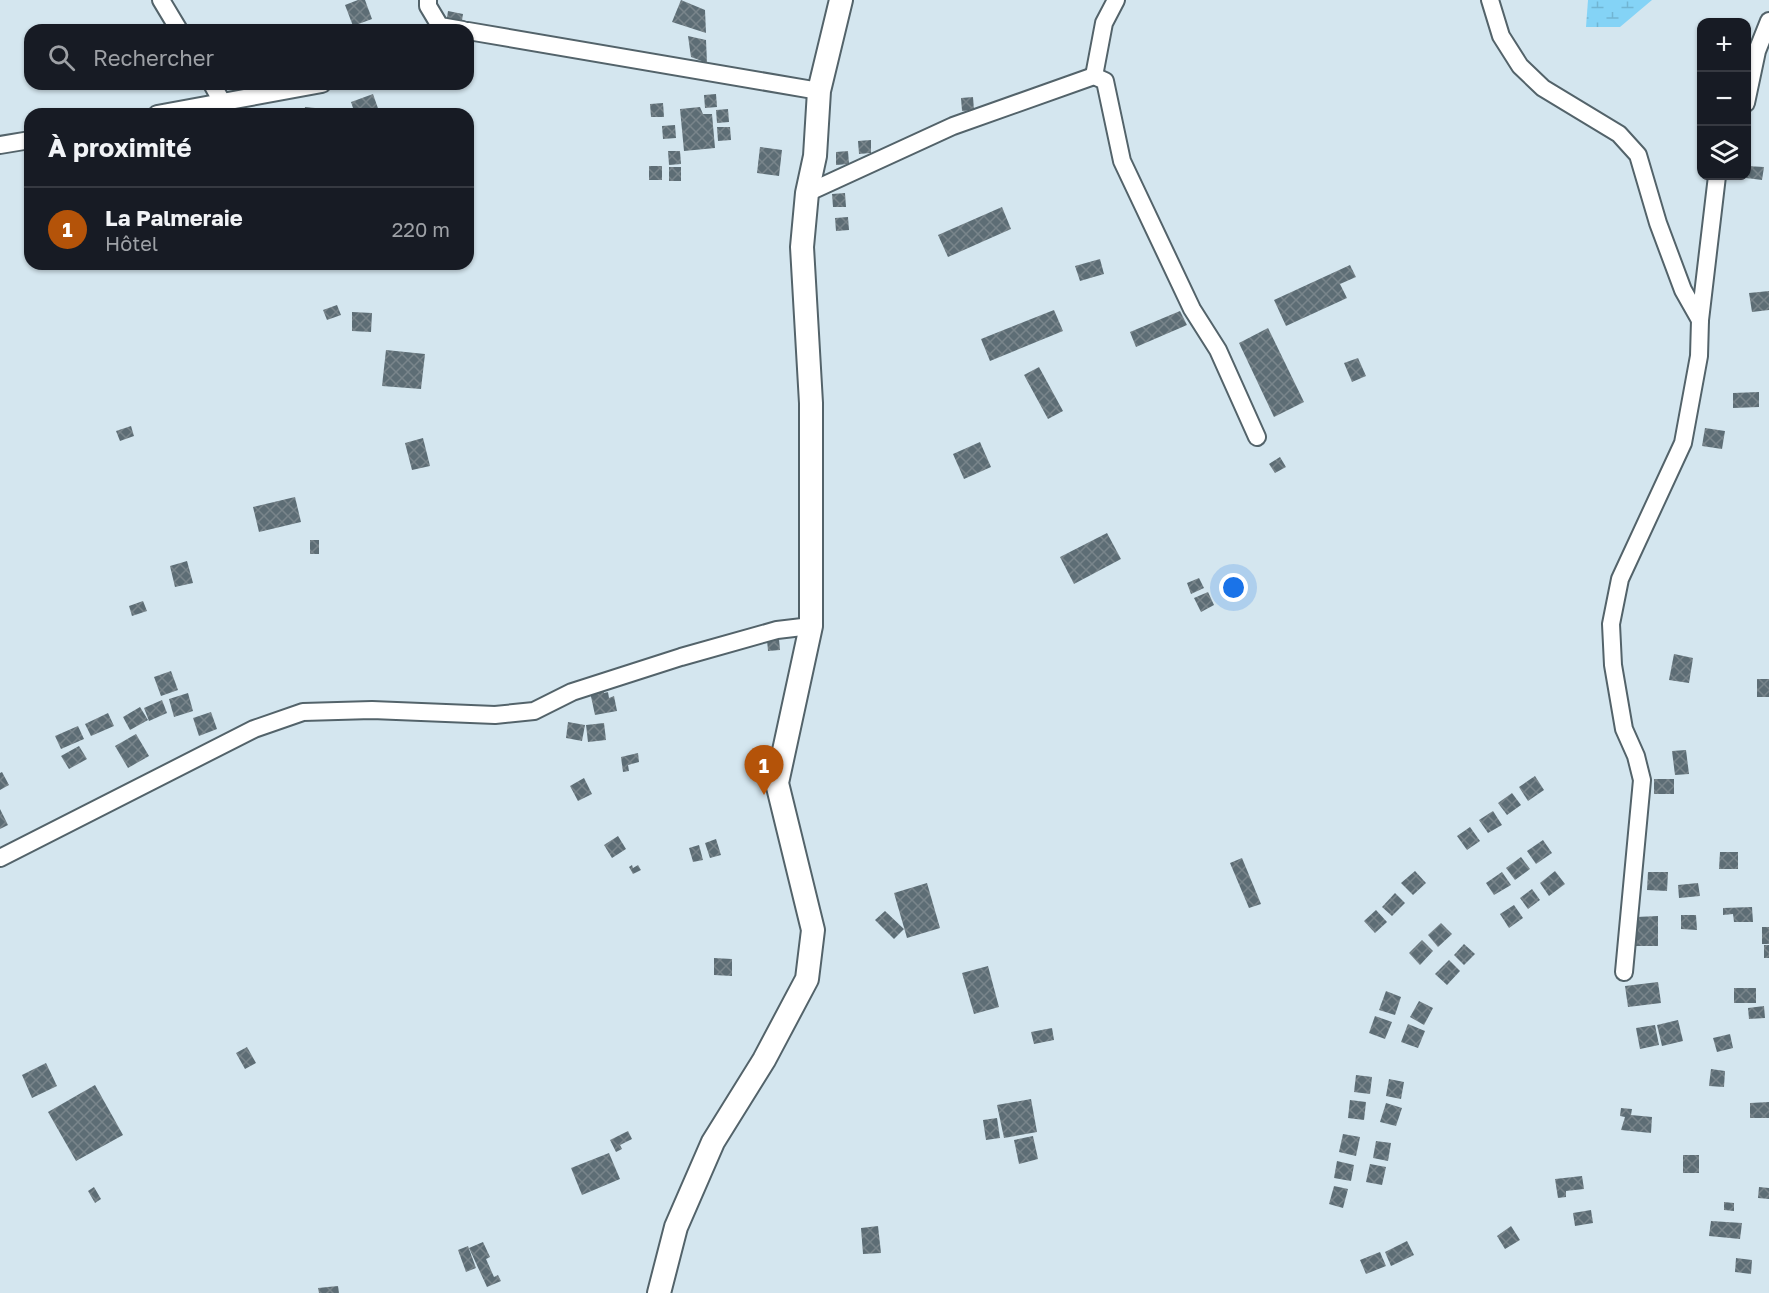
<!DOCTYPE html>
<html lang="fr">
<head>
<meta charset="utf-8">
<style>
  :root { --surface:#171b24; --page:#20242c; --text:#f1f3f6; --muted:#9ea1a6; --line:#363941; --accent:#b45309 }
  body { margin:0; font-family:"Golos Text",sans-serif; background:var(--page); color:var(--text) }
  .controls { position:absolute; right:18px; top:18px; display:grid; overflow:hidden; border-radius:12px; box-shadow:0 2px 4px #0004 }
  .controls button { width:54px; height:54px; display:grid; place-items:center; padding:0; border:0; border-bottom:2px solid var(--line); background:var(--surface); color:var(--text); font:30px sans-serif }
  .you { position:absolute; left:1234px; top:588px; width:21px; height:21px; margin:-15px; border:4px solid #fff; border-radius:50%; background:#1a73e8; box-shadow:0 0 0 9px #1a73e833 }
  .badge { display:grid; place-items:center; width:39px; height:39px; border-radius:50%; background:var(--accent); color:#fff; font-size:20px; font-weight:700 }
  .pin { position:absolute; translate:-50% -50px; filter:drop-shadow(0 2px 3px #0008) }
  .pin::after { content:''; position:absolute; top:32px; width:21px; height:18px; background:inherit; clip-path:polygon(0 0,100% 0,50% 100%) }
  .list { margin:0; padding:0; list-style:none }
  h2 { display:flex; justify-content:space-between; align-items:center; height:78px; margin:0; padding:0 24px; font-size:26px }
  h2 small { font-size:20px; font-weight:400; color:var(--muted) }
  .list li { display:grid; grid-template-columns:39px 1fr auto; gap:18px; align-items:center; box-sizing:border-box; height:84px; padding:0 24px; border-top:2px solid var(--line) }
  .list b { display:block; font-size:22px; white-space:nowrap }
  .list p { margin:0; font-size:20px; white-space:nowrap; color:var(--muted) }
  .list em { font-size:20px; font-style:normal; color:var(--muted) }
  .icon { flex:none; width:33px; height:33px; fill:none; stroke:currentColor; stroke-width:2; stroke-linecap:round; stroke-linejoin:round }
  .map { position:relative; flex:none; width:1769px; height:1293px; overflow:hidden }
  .search { position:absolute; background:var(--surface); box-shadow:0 2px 4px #0004; left:24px; top:24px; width:450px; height:66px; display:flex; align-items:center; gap:15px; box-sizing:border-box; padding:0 21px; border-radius:18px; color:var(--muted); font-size:22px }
  .panel { position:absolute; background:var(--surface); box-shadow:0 2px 4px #0004; left:24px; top:108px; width:450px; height:162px; border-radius:18px }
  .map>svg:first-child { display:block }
  .wetland { fill:url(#wetland-marsh) }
  .building { fill:url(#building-cross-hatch) }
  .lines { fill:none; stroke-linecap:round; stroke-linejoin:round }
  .street-casing { stroke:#53636a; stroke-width:20 }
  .secondary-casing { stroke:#53636a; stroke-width:26 }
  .street { stroke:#fff; stroke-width:16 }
  .secondary { stroke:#fff; stroke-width:22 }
</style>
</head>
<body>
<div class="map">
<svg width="1769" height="1293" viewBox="0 0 1769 1293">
  <defs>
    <pattern id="wetland-marsh" width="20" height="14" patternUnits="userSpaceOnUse" patternTransform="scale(1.5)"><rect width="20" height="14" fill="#84d3f6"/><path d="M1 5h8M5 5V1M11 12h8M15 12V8" fill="none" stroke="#71b5d3"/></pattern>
    <pattern id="building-cross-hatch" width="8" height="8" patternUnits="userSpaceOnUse" patternTransform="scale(1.5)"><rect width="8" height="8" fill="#5d6d75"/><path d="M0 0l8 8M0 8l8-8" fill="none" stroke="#79858b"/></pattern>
  </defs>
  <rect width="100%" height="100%" fill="#d4e6ef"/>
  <!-- wetland -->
  <path class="wetland" d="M1588,0H1652L1620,27H1586Z"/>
  <!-- building -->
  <g class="building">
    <path d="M358,0H365L372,19L353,26L345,5Z"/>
    <path d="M681,0L705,10L706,33L672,22Z"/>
    <path d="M448,11L463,14L461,27L446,24Z"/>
    <path d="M688,36L706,40L707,63L691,57Z"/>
    <path d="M373,94L380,114H355L351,102Z"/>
    <path d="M716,94L717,107L705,108L704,95Z"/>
    <path d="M973,97L974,110L962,111L961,98Z"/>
    <path d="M663,103L664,117H651L650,104Z"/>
    <path d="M305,107L315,108L314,114H304Z"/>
    <path d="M700,107L703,114H712L715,148L684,151L680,109Z"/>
    <path d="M728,109L729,122L717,123L716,110Z"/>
    <path d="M675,125L676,138L663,139L662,126Z"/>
    <path d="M717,127H730L731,140L718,141Z"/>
    <path d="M871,140V153L859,154L858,141Z"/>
    <path d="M760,147L782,150L779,176L757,173Z"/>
    <path d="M668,151H680L681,164L669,165Z"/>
    <path d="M848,151L849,164L836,165V152Z"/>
    <rect x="649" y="166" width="13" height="14"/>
    <path d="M1747,166L1764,167L1762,180L1746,178Z"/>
    <rect x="669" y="167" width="12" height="14"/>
    <path d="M845,193L846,207H833L832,194Z"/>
    <path d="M1002,207L1011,229L948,257L938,235Z"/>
    <path d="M848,217L849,230L836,231L835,218Z"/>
    <path d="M1100,259L1104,274L1080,281L1075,266Z"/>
    <path d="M1350,265L1356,277L1340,284L1347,298L1286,326L1274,300Z"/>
    <path d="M1769,291V310L1752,312L1749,293Z"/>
    <path d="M337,305L341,315L327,320L323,310Z"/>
    <path d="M1054,310L1063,331L990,361L981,339Z"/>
    <path d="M1180,311L1187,325L1136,347L1130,332Z"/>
    <path d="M352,312L372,313L371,332L352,331Z"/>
    <path d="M1268,328L1304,402L1274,417L1239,343Z"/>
    <path d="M386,350L425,354L421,389L382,386Z"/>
    <path d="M1358,358L1366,376L1352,382L1344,363Z"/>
    <path d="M1039,367L1063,411L1048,419L1024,375Z"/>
    <path d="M1759,392V407L1733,408V393Z"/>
    <path d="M131,426L134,436L120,441L116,431Z"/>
    <path d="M1705,428L1725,431L1722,449L1702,446Z"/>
    <path d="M423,438L430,466L412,470L405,443Z"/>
    <path d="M980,442L991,467L964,479L953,454Z"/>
    <path d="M1280,457L1286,467L1275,473L1269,464Z"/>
    <path d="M295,497L301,522L259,532L253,507Z"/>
    <path d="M1107,533L1121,559L1074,584L1060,557Z"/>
    <rect x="310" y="540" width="9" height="14"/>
    <path d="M187,561L193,583L175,587L170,566Z"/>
    <path d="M1199,578L1204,588L1191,594L1187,583Z"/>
    <path d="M1208,592L1214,605L1201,612L1194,598Z"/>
    <path d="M143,601L147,611L132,616L129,606Z"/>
    <path d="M779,639L780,650L768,651L767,640Z"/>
    <path d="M1674,654L1693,658L1689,683L1669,680Z"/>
    <path d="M171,671L178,690L161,696L154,677Z"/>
    <rect x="1757" y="679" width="12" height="18"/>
    <path d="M604,690V693L608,692L609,698L614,696L617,711L595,715L590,692Z"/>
    <path d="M188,693L193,711L174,717L169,699Z"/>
    <path d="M162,700L167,713L149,721L144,708Z"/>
    <path d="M140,707L148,720L130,730L123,717Z"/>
    <path d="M211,712L217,729L199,736L193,718Z"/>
    <path d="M108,713L114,726L91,736L85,724Z"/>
    <path d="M568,722L585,725L582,741L566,738Z"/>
    <path d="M604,723L606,740L588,742L586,725Z"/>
    <path d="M78,726L84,739L61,749L55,736Z"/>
    <path d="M136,734L149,756L128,768L115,746Z"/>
    <path d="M79,746L87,759L69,769L61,756Z"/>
    <path d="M1686,750L1689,774L1675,775L1672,751Z"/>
    <path d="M638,753L639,762L628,765L629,771L623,772L621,757Z"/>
    <path d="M2,772L9,785L0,790V773Z"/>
    <path d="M1535,776L1544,790L1528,801L1519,787Z"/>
    <path d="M584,778L592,794L578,801L570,786Z"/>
    <rect x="1654" y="779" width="20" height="15"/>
    <path d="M1512,793L1521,805L1507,815L1498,803Z"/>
    <path d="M0,809L8,825L0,829Z"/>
    <path d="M1493,811L1502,825L1488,833L1479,820Z"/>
    <path d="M1470,827L1480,841L1467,850L1457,836Z"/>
    <path d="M618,836L626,849L612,858L604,845Z"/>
    <path d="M716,839L721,855L710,858L705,843Z"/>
    <path d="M1543,840L1552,853L1536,864L1527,851Z"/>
    <path d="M699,845L703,860L693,862L689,848Z"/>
    <path d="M1720,852H1738V869H1719Z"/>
    <path d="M1521,857L1530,869L1515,880L1506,868Z"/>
    <path d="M1242,858L1261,904L1249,908L1230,863Z"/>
    <path d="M632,865L633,868L638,865L641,870L633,874L629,867Z"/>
    <path d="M1415,871L1426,883L1413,895L1401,883Z"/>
    <path d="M1555,871L1565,884L1549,896L1540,883Z"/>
    <path d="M1502,872L1511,885L1494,895L1486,883Z"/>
    <path d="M1648,872H1668L1667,891L1647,890Z"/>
    <path d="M927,883L940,928L907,938L894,893Z"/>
    <path d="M1698,883L1700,896L1679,898L1678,885Z"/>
    <path d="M1532,889L1540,900L1528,909L1520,898Z"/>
    <path d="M1395,893L1405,903L1392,916L1382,907Z"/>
    <path d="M1514,905L1523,918L1509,928L1500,914Z"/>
    <path d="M1752,907L1753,922H1734L1733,914L1723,915V908Z"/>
    <path d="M1376,910L1387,922L1375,933L1364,921Z"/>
    <path d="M885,911L904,929L894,939L875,920Z"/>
    <path d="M1681,915H1696L1697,930L1681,929Z"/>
    <path d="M1658,916V946H1636V935H1632L1636,917Z"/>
    <path d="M1441,923L1452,934L1438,947L1428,935Z"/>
    <rect x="1762" y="927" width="7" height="17"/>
    <path d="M1422,940L1433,951L1420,965L1409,953Z"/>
    <path d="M1464,944L1475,954L1464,965L1454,955Z"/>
    <rect x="1764" y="945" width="5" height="13"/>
    <path d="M714,958L732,959V976L714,975Z"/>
    <path d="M1449,960L1460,971L1447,985L1435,974Z"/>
    <path d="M988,966L999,1007L974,1014L962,973Z"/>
    <path d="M1658,982L1661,1003L1628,1007L1625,986Z"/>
    <rect x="1734" y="988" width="22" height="15"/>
    <path d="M1386,991L1401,997L1395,1015L1379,1010Z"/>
    <path d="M1419,1001L1433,1008L1424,1025L1410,1017Z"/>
    <path d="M1764,1006L1765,1018L1749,1019L1748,1008Z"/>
    <path d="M1375,1016L1392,1022L1385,1039L1369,1033Z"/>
    <path d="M1678,1020L1683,1041L1662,1046L1657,1025Z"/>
    <path d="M1408,1024L1425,1031L1418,1048L1401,1042Z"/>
    <path d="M1655,1025L1659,1045L1640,1049L1636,1028Z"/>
    <path d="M1052,1028L1054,1040L1034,1044L1031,1032Z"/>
    <path d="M1730,1034L1733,1048L1717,1052L1713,1038Z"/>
    <path d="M247,1047L256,1063L245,1069L236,1053Z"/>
    <path d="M46,1063L57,1086L32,1098L22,1075Z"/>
    <path d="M1711,1069L1725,1071L1724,1087L1709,1086Z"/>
    <path d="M1356,1075L1372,1077L1370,1094L1354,1092Z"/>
    <path d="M1389,1079L1404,1082L1401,1099L1386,1096Z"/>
    <path d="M95,1085L123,1135L76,1161L48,1112Z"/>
    <path d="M1031,1099L1037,1132L1004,1138L997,1105Z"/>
    <path d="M1350,1100L1366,1102L1364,1120L1348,1118Z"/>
    <path d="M1769,1102V1118H1750V1103Z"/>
    <path d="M1386,1103L1402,1108L1396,1126L1380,1122Z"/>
    <path d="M1621,1108L1632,1109L1631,1115L1652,1117L1651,1133L1621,1130L1625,1117L1620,1116Z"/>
    <path d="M997,1118L1000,1138L986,1140L983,1120Z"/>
    <path d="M628,1131L632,1139L620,1145L622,1149L616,1152L610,1140Z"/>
    <path d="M1343,1134L1360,1137L1356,1156L1339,1152Z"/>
    <path d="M1033,1136L1038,1159L1019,1164L1014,1140Z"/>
    <path d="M1376,1141L1391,1143L1388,1161L1373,1158Z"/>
    <path d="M609,1153L620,1179L582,1195L571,1168Z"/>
    <rect x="1683" y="1155" width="16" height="18"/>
    <path d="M1337,1161L1354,1165L1351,1181L1334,1178Z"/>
    <path d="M1370,1164L1386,1167L1382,1185L1366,1182Z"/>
    <path d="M1582,1176L1584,1189L1566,1191V1197L1558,1198L1555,1179Z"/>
    <path d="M1334,1186L1348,1189L1343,1208L1329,1204Z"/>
    <path d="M94,1187L101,1199L95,1203L88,1191Z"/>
    <path d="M1759,1187L1769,1188V1199L1758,1198Z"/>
    <path d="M1724,1202L1734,1203V1211L1724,1210Z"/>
    <path d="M1591,1210L1593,1223L1575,1226L1573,1213Z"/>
    <path d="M1711,1221L1742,1223L1740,1239L1709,1236Z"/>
    <path d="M878,1226L881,1253L863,1254L861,1228Z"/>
    <path d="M1511,1226L1520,1240L1505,1249L1497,1236Z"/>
    <path d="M1407,1241L1414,1255L1391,1266L1385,1252Z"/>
    <path d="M483,1242L490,1257L486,1259L494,1277L498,1275L501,1281L487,1287L469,1248Z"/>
    <path d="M468,1246L476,1268L466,1272L458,1250Z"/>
    <path d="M1380,1252L1386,1266L1366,1274L1360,1260Z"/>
    <path d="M1736,1258L1752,1260L1751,1274L1735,1272Z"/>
    <path d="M338,1286L339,1293H319L318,1288Z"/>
  </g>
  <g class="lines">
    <!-- street casing -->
    <g class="street-casing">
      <g id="street">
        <path d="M161,0L179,30"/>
        <path d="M428,0V6L440,26L463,30"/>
        <path d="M1490,0L1501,36L1520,66L1543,88L1619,134L1638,155L1658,223L1683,290L1700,320"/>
        <path d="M468,31L819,91"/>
        <path d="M1094,76L1104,23L1116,0"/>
        <path d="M212,84L221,100"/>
        <path d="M1746,103L1757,51L1769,21"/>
        <path d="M157,114L322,84"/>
        <path d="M0,145L30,140"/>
        <path d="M807,193L953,126L1094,76L1105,81L1122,161L1192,309L1218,350L1257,437"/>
        <path d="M0,858L254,729L303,712L372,710L495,715L534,711L572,692L681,657L777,630L811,626"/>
        <path d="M1624,972L1642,780L1636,756L1624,729L1613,665L1611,624L1620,579L1683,443L1699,356L1700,320L1717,176"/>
      </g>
    </g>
    <!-- secondary casing -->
    <g class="secondary-casing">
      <path id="secondary" d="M659,1293L676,1227L713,1142L764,1060L807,979L813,930L777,783L811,626V403L802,247L807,193L815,156L819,91L841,0"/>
    </g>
    <!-- street -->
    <use href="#street" class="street"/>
    <!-- secondary -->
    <use href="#secondary" class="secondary"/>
  </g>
</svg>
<div class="controls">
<button>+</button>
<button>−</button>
<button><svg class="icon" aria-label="layers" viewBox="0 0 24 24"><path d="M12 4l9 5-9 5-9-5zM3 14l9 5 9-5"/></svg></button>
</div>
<div class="you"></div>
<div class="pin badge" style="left:764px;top:795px">1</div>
<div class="search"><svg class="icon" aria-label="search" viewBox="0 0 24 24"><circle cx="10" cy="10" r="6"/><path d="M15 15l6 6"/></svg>Rechercher</div>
<section class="panel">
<h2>À proximité<small></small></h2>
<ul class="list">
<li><span class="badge">1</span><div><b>La Palmeraie</b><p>Hôtel</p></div><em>220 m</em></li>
</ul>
</section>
</div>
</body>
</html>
